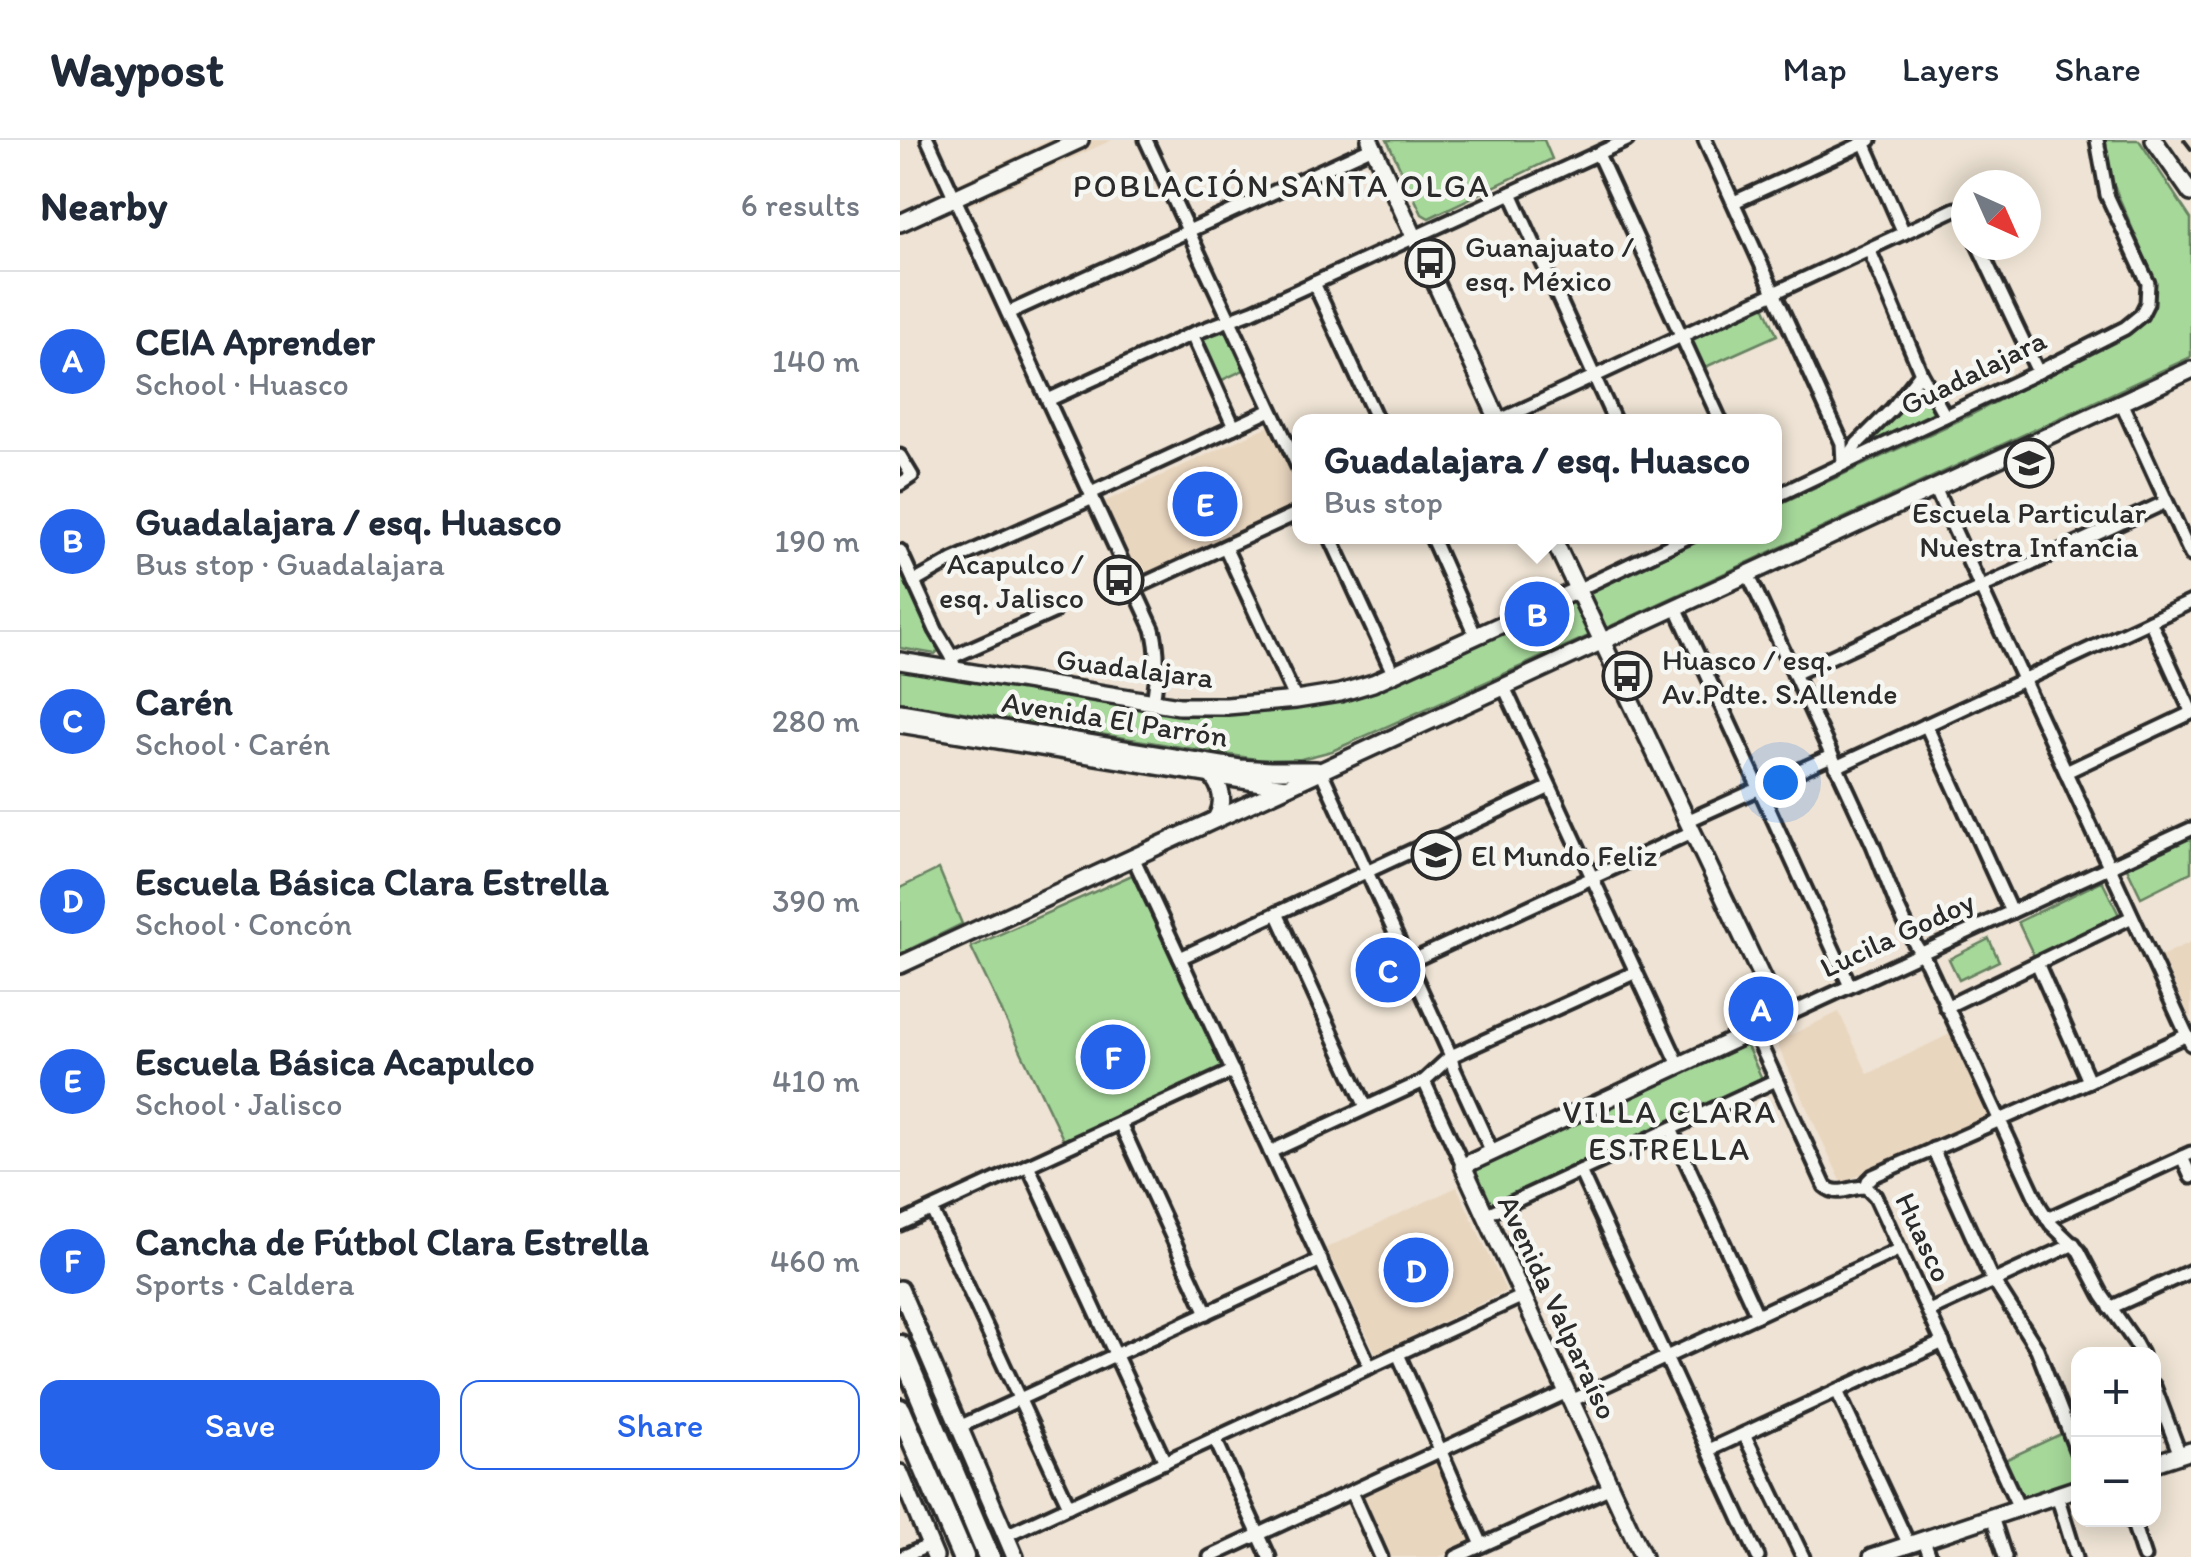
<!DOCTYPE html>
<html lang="en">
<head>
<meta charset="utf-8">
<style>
  :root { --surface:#fff; --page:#f6f6f7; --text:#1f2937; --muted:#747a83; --line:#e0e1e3; --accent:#2563eb }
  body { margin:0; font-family:Itim,sans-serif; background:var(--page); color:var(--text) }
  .controls { position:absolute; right:30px; bottom:30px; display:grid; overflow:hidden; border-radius:20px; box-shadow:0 5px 25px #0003 }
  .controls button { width:90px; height:90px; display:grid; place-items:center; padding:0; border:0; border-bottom:2px solid var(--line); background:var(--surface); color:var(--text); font:50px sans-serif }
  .compass { position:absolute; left:1051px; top:30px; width:90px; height:90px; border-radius:50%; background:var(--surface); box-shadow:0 5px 25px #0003; rotate:135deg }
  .you { position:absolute; left:880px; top:642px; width:35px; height:35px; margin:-25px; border:8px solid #fff; border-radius:50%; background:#1a73e8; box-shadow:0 0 0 15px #1a73e833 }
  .badge { display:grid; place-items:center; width:65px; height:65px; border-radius:50%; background:var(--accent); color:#fff; font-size:32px; font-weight:700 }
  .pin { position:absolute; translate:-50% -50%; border:5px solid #fff; box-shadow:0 2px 10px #0006 }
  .popup { position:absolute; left:392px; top:274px; width:490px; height:130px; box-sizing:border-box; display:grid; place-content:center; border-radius:20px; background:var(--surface); filter:drop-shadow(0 2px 8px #0005); font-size:32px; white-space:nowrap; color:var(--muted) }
  .popup b { font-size:38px; color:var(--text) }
  .popup::after { content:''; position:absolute; left:50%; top:100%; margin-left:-20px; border:20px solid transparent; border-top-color:var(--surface) }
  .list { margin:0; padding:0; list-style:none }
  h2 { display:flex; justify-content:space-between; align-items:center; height:130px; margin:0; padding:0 40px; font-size:42px }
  h2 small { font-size:32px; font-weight:400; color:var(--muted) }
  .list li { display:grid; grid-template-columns:65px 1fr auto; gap:30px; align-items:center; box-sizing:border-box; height:180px; padding:0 40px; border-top:2px solid var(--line) }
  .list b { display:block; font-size:38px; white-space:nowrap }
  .list p { margin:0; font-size:32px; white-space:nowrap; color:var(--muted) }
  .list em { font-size:32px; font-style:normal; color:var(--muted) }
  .actions { display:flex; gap:20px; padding:30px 40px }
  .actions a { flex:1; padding:22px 0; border:2px solid var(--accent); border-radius:20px; text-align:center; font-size:35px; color:var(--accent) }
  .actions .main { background:var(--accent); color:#fff }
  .map { position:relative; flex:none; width:1291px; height:1417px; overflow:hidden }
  header { display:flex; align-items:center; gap:60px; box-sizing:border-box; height:140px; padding:0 50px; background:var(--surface); border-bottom:2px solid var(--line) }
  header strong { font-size:48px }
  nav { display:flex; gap:55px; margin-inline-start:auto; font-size:35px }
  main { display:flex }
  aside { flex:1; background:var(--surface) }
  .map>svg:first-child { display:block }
  .built { fill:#e9d6bf }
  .green { fill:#a6d89a; stroke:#688262; stroke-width:2.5 }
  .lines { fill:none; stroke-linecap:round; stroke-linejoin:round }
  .street-casing { stroke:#2b2b2b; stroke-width:19 }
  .secondary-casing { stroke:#2b2b2b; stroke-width:22 }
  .highway-casing { stroke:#2b2b2b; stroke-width:28 }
  .street { stroke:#f6f6f2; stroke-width:11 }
  .secondary { stroke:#f6f6f2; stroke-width:15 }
  .highway { stroke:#f6f6f2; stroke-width:20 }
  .rail { stroke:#2b2b2b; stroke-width:4 }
  .labels { text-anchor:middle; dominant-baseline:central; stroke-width:9; stroke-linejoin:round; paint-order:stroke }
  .poi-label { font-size:30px; fill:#2b2b2b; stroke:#f6f6f2; text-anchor:start }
  .street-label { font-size:30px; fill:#2b2b2b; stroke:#f6f6f2 }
  .neighbourhood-label { font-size:32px; letter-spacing:2.5px; fill:#2b2b2b; stroke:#f6f6f2 }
</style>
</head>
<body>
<header>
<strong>Waypost</strong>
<nav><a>Map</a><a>Layers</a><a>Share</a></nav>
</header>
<main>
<aside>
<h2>Nearby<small>6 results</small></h2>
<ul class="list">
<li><span class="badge">A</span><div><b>CEIA Aprender</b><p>School · Huasco</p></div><em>140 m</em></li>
<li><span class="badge">B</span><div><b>Guadalajara / esq. Huasco</b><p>Bus stop · Guadalajara</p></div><em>190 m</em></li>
<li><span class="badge">C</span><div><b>Carén</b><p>School · Carén</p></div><em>280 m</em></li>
<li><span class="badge">D</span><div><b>Escuela Básica Clara Estrella</b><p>School · Concón</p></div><em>390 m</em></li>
<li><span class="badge">E</span><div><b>Escuela Básica Acapulco</b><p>School · Jalisco</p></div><em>410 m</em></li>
<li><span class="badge">F</span><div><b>Cancha de Fútbol Clara Estrella</b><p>Sports · Caldera</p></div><em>460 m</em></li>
</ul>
<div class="actions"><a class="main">Save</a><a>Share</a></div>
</aside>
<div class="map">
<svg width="1291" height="1417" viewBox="0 0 1291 1417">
  <rect width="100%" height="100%" fill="#eee3d4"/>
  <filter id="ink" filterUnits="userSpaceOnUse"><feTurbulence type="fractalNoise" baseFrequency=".01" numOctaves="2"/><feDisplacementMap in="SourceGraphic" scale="20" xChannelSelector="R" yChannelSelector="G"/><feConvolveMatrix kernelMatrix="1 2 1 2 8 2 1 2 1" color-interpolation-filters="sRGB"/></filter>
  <g filter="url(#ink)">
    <!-- built -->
    <g class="built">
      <path d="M150,0H212L65,67L55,45Z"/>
      <path d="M371,285L399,349V368L239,442L202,363Z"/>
      <path d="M1291,802V880L1261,816Z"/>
      <path d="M939,872L968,934L1050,894L1088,977L942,1043L876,902Z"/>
      <path d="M557,1047L606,1151L476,1214L426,1108Z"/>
      <path d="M537,1318L574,1402L539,1417H489L459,1354Z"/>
    </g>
    <!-- green -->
    <g class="green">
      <path d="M487,0H644L652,19L529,78L522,74Z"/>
      <path d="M1203,0H1239L1291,79V217L713,485L432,611L401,619L362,620L0,562V526L287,574L383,570L452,557L495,540L808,397L874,396L875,366L1071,275L1231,191C1247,178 1253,163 1256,143L1208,32Z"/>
      <path d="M863,163L877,195L801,229L787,197Z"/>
      <path d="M326,186L346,229L320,241L298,196Z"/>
      <path d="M1020,243L1035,275L963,306Z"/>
      <path d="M0,423L41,508L35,514L0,508Z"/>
      <path d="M1291,695V732L1241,757L1226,726Z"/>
      <path d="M39,729L62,784L0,814V748Z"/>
      <path d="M232,735L323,930L165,1003L71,807Z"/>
      <path d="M1202,741L1219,775L1134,816L1118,782Z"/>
      <path d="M1089,799L1099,821L1059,840L1049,819Z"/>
      <path d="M845,902L863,941L590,1065L572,1026Z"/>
      <path d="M1163,1293L1178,1330V1340L1120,1358L1105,1320Z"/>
    </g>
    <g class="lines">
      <!-- street casing -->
      <g class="street-casing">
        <g id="street">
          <path d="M28,0L253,489C260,515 257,537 253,563"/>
          <path d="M246,0L400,331"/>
          <path d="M805,0L942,303L943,324"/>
          <path d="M963,0L1004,93"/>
          <path d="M698,14L821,282"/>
          <path d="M611,53L715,282"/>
          <path d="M834,62L970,0"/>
          <path d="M1078,105L1138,232"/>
          <path d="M969,109L1021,233L1045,276"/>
          <path d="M414,143L478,282"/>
          <path d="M108,173L473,7"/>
          <path d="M292,194L334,287"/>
          <path d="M148,260L292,194L353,171L727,0"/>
          <path d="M1221,262L1291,415"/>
          <path d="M596,282L1055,69"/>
          <path d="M0,316L12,336L0,344"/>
          <path d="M946,320L957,304L992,269L1021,233"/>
          <path d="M1035,348L1291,904"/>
          <path d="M191,353L371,270"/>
          <path d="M874,357L1138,232L1225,188L1241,175L1247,163L1248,143L1207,55L1197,0"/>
          <path d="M430,396L494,535"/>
          <path d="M531,396L576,497"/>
          <path d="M325,407L396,560"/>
          <path d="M0,411L36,490L52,517L55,530"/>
          <path d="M848,434L973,705L998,768L1015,804L1027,823L1140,1067L1151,1084L1179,1111L1202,1155L1234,1201L1241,1214"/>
          <path d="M14,442L53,420L193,358"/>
          <path d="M235,448L400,372"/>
          <path d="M677,450L790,396"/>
          <path d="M776,467L950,846"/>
          <path d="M1250,481L1291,571"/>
          <path d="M52,517L153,472"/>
          <path d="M894,534L1266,362"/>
          <path d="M604,547L779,925"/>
          <path d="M1026,585L1111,772"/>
          <path d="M936,627L1291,462"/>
          <path d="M421,631L551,916L554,929L592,1012"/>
          <path d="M1166,632L1291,573"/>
          <path d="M787,681L931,616"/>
          <path d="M233,717L470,1227"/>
          <path d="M377,773L466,967"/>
          <path d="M280,818L650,647"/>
          <path d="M509,822L792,692"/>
          <path d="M1137,823L1189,941"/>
          <path d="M1046,867L1232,777"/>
          <path d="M881,878L1291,689"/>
          <path d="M854,891L925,1046C939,1058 950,1046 966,1047"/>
          <path d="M524,941L563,1026"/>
          <path d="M220,983L307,1173"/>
          <path d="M771,989L857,1175"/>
          <path d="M1033,1009L1090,1135L1137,1209L1178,1315"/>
          <path d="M370,1012L524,941L551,916L736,832"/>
          <path d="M1282,1017L1291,1037"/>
          <path d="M128,1025L265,1322"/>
          <path d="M680,1031L858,1417"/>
          <path d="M966,1047L968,1041L973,1036L1189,941L1287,895"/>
          <path d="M966,1047L975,1056L1119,1368"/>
          <path d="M32,1070L169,1366"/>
          <path d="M585,1075L876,940"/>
          <path d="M1147,1079L1291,1013"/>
          <path d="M0,1084L333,931"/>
          <path d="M1210,1168L1291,1131"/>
          <path d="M1029,1171L1174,1104"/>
          <path d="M498,1214L582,1405"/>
          <path d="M1254,1246L1280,1315"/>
          <path d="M937,1251L1009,1405"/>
          <path d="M671,1261L1000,1109"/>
          <path d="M59,1287L421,1120"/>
          <path d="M844,1294L903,1417"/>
          <path d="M315,1299L369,1417"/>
          <path d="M809,1310L1043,1202"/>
          <path d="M452,1352L481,1417"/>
          <path d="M1157,1355L1176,1417"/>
          <path d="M1092,1377L1105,1417"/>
          <path d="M1232,1380L1244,1417"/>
          <path d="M106,1395L623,1156"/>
          <path d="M1024,1400L1030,1417"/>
          <path d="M2,1417L30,1405"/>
          <path d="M310,1417L667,1252"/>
          <path d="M556,1417L711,1347"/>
        </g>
      </g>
      <!-- secondary casing -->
      <g class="secondary-casing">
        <g id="secondary">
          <path d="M470,0L599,282"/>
          <path d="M1254,0L1291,53"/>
          <path d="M0,83L180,0"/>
          <path d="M652,396L881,878L563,1026L743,1417"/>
          <path d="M0,521L279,566H327L396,560L440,553L473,543L677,450"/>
          <path d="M0,572L340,628L370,630H416"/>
          <path d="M0,584L385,647"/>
          <path d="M310,634C323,648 325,663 316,679"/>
          <path d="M0,825L1291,230"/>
          <path d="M0,1149L115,1417"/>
          <path d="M1254,1323L1291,1311"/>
          <path d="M0,1333L35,1417"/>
          <path d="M972,1417L1178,1348"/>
        </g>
      </g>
      <!-- highway casing -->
      <g class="highway-casing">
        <g id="highway">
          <path d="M0,1206L89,1417"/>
          <path d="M0,1270L63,1417"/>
        </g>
      </g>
      <!-- street -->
      <use href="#street" class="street"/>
      <!-- secondary -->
      <use href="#secondary" class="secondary"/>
      <!-- highway -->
      <use href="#highway" class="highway"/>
      <!-- rail -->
      <path class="rail" d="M1284,0L1291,9"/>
    </g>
  </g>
  <!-- icons -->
  <defs>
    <g id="bus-ring" transform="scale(2.5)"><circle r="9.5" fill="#f6f6f2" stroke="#2b2b2b" stroke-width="1.5"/><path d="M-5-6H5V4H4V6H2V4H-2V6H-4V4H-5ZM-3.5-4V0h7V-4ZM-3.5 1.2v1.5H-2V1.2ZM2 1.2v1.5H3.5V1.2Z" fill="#2b2b2b"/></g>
    <g id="school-ring" transform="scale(2.5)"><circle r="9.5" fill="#f6f6f2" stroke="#2b2b2b" stroke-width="1.5"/><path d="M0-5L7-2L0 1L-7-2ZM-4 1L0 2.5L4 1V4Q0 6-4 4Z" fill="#2b2b2b"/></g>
  </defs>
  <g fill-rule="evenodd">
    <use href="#bus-ring" x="530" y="123"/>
    <use href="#school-ring" x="1129" y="323"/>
    <use href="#bus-ring" x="219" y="440"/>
    <use href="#bus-ring" x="727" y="536"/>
    <use href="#school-ring" x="536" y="715"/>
  </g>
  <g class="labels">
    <!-- poi labels -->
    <g class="poi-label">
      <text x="565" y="106">Guanajuato /<tspan x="565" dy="34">esq. México</tspan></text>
      <text x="1129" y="372" text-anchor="middle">Escuela Particular<tspan x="1129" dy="34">Nuestra Infancia</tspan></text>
      <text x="184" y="423" text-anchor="end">Acapulco /<tspan x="184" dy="34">esq. Jalisco</tspan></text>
      <text x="762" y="519">Huasco / esq.<tspan x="762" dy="34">Av.Pdte. S.Allende</tspan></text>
      <text x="571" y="715">El Mundo Feliz</text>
    </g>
    <!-- street labels -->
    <g class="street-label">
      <text transform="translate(1073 232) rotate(-26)">Guadalajara</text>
      <text transform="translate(235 528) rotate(7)">Guadalajara</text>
      <text transform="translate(215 579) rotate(9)">Avenida El Parrón</text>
      <text transform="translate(997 794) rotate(-25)">Lucila Godoy</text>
      <text transform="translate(1024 1097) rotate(65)">Huasco</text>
      <text transform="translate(658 1167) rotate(65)">Avenida Valparaíso</text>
    </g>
    <!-- neighbourhood labels -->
    <g class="neighbourhood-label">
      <text x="382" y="46">POBLACIÓN SANTA OLGA</text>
      <text x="770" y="972">VILLA CLARA<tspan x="770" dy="37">ESTRELLA</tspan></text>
    </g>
  </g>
</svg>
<div class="controls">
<button>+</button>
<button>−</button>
</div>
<svg class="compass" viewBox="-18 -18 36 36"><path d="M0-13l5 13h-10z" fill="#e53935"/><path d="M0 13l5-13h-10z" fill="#747a83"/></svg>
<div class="you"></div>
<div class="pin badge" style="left:861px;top:869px">A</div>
<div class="pin badge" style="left:637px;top:474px">B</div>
<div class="popup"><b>Guadalajara / esq. Huasco</b>Bus stop</div>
<div class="pin badge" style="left:488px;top:830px">C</div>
<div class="pin badge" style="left:516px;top:1130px">D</div>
<div class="pin badge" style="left:305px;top:364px">E</div>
<div class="pin badge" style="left:213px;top:917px">F</div>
</div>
</main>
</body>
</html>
